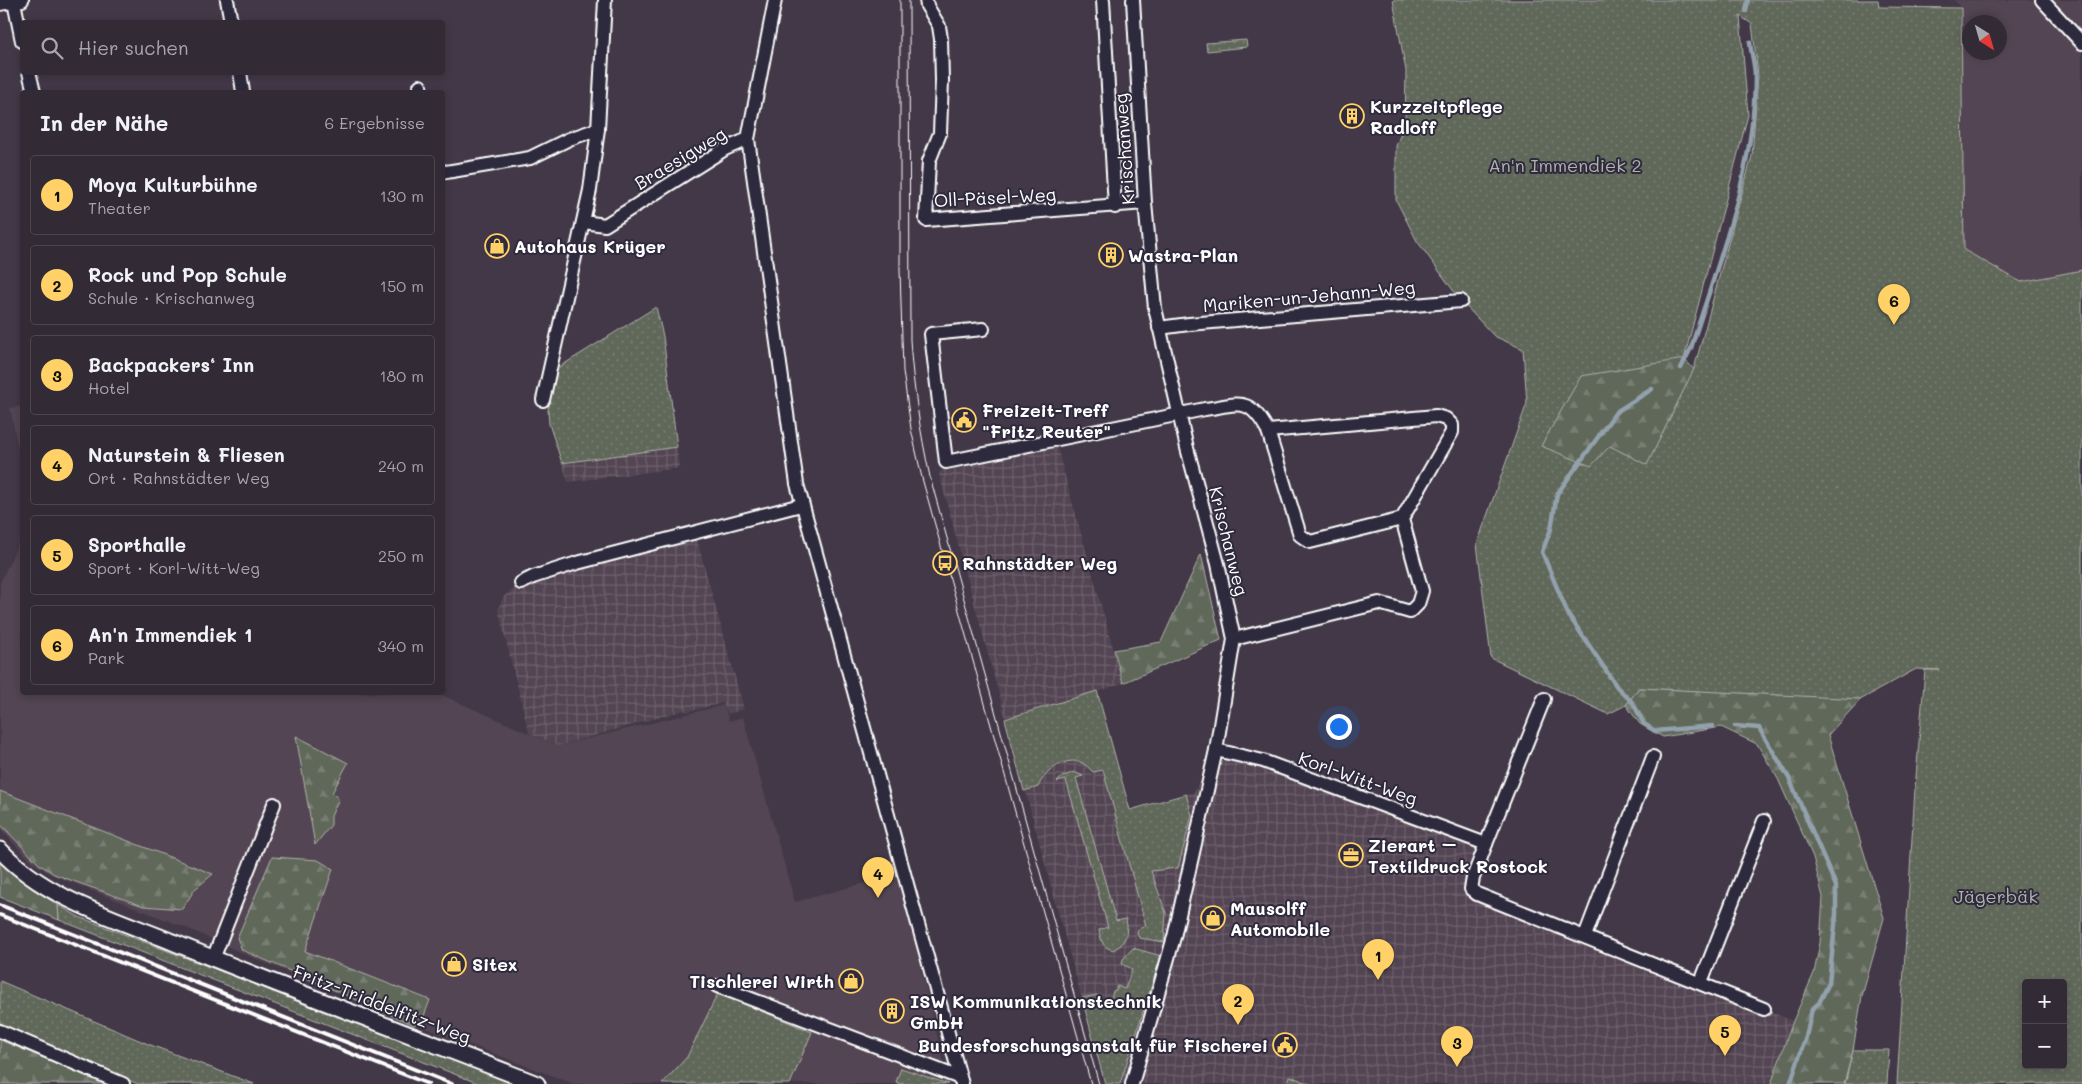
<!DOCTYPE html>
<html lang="de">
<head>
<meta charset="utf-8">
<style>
  :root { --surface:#322a35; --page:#3a323d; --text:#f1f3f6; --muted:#a8a7ad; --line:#4d4650; --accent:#ffd166 }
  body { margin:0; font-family:Mali,sans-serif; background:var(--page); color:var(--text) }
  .controls { position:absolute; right:15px; bottom:15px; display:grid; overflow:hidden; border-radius:5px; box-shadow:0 2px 8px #0003 }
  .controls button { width:45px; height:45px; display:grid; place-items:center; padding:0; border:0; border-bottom:1px solid var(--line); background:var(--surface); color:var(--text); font:25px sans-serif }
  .compass { position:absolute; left:1962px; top:15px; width:45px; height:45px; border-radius:50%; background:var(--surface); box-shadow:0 2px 8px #0003; rotate:143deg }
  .you { position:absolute; left:1338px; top:726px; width:18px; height:18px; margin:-12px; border:4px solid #fff; border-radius:50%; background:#1a73e8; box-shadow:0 0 0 8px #1a73e833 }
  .badge { display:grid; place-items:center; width:32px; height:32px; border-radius:50%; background:var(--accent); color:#111; font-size:16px; font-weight:700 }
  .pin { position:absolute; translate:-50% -41px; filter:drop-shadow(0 1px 2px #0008) }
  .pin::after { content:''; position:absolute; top:26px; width:18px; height:15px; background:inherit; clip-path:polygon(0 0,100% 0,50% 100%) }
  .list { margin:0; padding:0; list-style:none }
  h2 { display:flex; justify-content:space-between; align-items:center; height:65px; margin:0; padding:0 20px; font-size:21px }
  h2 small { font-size:16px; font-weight:400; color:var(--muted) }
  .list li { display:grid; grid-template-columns:32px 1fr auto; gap:15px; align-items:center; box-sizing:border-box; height:80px; margin:0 10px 10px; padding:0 10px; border:1px solid var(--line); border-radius:5px }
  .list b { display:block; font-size:19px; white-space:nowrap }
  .list p { margin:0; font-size:16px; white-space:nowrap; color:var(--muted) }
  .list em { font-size:16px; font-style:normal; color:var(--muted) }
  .icon { flex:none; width:28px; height:28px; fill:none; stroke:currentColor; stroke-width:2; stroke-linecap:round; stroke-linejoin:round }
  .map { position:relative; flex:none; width:2082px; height:1084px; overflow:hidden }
  .search { position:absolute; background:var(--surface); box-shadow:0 2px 8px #0003; left:20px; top:20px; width:425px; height:55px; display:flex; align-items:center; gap:12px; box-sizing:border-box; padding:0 18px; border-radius:5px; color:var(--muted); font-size:19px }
  .panel { position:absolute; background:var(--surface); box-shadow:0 2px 8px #0003; left:20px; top:90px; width:425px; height:605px; border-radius:5px }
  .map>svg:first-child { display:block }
  .built { fill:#534552; fill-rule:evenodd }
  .industrial { fill:url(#industrial-grid) }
  .green { fill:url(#green-dots); stroke:#b0b3ac; fill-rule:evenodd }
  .forest { fill:url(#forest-firs); stroke:#b0b3ac }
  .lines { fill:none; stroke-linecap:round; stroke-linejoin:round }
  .stream { stroke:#92a1ac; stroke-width:4.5 }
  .minor-casing { stroke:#fff; stroke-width:16 }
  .tertiary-casing { stroke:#fff; stroke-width:19 }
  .minor { stroke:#2f2a3d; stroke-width:12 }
  .tertiary { stroke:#2f2a3d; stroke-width:15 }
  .tram { stroke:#fff; stroke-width:1 }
  .rail { stroke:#fff; stroke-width:4 }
  .labels { text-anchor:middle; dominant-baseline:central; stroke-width:4; stroke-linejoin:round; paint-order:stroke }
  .poi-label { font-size:18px; font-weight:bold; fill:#fff; stroke:#2f2a3d; text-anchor:start }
  .street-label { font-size:18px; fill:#fff; stroke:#2f2a3d }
  .park-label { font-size:18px; fill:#b0b3ac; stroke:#2f2a3d }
</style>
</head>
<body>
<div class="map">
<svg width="2082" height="1084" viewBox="0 0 2082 1084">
  <defs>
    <pattern id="industrial-grid" width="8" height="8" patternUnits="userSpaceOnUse" patternTransform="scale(1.25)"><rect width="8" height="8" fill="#534552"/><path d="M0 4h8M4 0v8" fill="none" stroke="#6d616c"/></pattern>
    <pattern id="green-dots" width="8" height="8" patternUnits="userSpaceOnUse" patternTransform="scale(1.25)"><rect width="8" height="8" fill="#60675a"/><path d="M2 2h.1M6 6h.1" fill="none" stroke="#787e73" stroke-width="1.8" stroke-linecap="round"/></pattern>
    <pattern id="forest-firs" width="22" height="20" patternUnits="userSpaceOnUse" patternTransform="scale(1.25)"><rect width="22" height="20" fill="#60675a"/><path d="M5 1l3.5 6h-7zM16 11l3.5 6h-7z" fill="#787e73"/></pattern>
  </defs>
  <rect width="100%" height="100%" fill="#423847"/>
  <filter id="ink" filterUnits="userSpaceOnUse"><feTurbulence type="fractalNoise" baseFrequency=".02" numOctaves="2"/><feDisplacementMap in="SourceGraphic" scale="10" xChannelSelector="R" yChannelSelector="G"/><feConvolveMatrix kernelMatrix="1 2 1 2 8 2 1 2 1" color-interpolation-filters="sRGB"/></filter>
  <g filter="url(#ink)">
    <!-- built -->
    <g class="built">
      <path d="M1954,0H2082V270L2021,282L1964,250L1961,8ZM1970,22H2000V52H1970Z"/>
      <path d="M22,406V469L10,408Z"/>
      <path d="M22,535V692L437,693L558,746L724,705L729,721L743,717L795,902L898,874L949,1084H574L407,1021L244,954L189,929L50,874L32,862L0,829V583Z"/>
    </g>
    <!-- industrial -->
    <g class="industrial">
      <path d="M1055,440L1123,683L1097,692L1130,810L1194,792L1216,750L1486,844L1471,889L1793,1021L1771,1084H1105L939,474L946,462Z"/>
      <path d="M677,447L679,468L672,469L568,482L562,463Z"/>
      <path d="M696,536L744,709L728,714L723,703L686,712L685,710L558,746L529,733L498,609L503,597L521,583Z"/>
    </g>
    <!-- green -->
    <g class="green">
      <path d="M1393,0H1878L1879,7L1961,8L1964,250L2021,282L2082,270V1084H1897L1915,789L1925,670H1940L1916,669L1860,700L1639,688L1626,705L1608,714L1491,658L1477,544L1527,403L1523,349L1494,336L1461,301L1417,241L1396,200V146L1405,123L1406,71ZM1740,16L1752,24L1758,75L1752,156L1694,369L1663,392L1684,359L1748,115ZM2026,983H2063V1065H2026Z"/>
      <path d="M1246,40L1247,47L1207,51L1206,43Z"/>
      <path d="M656,307L663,336L677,447L562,463L549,424L548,410L556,369Z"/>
      <path d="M1097,691L1130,810L1186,794L1192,815L1178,868L1151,871L1166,913L1164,942L1139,938L1137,933L1138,929L1146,926L1103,770L1093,772C1089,768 1085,764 1080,762C1062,757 1044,773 1038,787L1024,791L1005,719Z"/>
      <path d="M1074,772L1083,776L1076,778L1116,921L1126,919L1127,926L1126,936L1121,945L1113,950C1102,947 1101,941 1099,930L1108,927L1066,780L1057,782L1062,777Z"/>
      <path d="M58,905L79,917L238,978L306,1000L517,1084H480L59,920Z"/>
      <path d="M1133,948L1161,956L1120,1084H1105L1082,998L1097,995L1101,1002L1111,999L1113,991L1116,990L1117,986L1125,989L1132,969L1122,964L1123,959Z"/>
      <path d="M0,981L148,1044L254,1084H138L0,1023Z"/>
      <path d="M718,993L812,1032L790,1084H662L687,1057Z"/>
      <path d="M1853,1050H1889L1887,1084H1845Z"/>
      <path d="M901,1068L948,1084H901L896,1082Z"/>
      <path d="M1290,1076L1310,1084H1287Z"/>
    </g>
    <!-- forest -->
    <g class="forest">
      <path d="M1684,359L1694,369L1647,465L1610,446L1591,466L1541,446L1581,376Z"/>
      <path d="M1201,554L1221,640L1123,683L1114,650L1161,642Z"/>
      <path d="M1639,688L1861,699L1828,735L1884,918L1862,996L1853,1050L1844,1084H1771L1793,1021L1814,973L1820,943L1823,897L1813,857L1778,779L1757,744L1721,727L1663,737L1640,724L1626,705Z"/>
      <path d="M296,736L348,763L332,793L339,799L331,816V825L315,845Z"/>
      <path d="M0,791L213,874L195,889L182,909L143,906L54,874L39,864L0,824Z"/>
      <path d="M272,857L318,860L333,869L305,951L430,1000L422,1021L414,1025L242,950L237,938Z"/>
      <path d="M0,858L32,888L58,905L59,920L0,897Z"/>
      <path d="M0,1040L106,1084H0Z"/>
    </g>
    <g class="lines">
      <!-- stream -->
      <g class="stream">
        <path d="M1746,11L1748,0"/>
        <path d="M1681,368L1691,348C1719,260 1755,170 1755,76C1755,65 1751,53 1750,42"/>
        <path d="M1652,389L1616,412L1557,494L1551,529L1542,552L1568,614L1617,687L1633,703L1644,724L1655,731L1713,726"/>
        <path d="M1735,726L1759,728L1789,778L1836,886V915L1829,983L1819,1003L1812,1009L1806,1037L1790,1084"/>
      </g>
      <!-- minor casing -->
      <g class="minor-casing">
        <g id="minor">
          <path d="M227,0L231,22"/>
          <path d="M775,0L748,139L797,484L962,1084"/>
          <path d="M926,0L927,6L939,26L941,39L942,80L940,133L929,161L926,220L1145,203"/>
          <path d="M1103,0L1115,207"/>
          <path d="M2042,0L2082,43"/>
          <path d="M14,2L22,41"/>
          <path d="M0,4L22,0"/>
          <path d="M29,72L34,92"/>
          <path d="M240,72L243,92"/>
          <path d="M420,86L421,92"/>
          <path d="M442,171L446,172L530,158L569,139L598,129"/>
          <path d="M584,222L605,225L725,149L748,139"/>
          <path d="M1159,328L1189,324L1461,301"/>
          <path d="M983,329L931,334L946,462L1205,409C1240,404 1249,396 1268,431L1436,416L1446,419L1452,425V432L1402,519L1422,591L1418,604L1410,612L1379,603L1234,639"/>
          <path d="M543,400L590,190L598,129L605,0"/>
          <path d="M1268,431L1300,535L1310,542L1402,519"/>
          <path d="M521,583L533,577L577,563L801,505"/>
          <path d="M1216,750L1263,761L1486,844L1473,878L1471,889L1477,894L1764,1009"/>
          <path d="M1486,844L1544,699"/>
          <path d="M1585,936L1653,757"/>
          <path d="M213,959L274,804"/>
          <path d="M1701,982L1764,821"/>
          <path d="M717,986L960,1078"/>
          <path d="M0,1031L123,1084"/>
          <path d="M1132,1084L1174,937L1205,799L1216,750L1234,639L1218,564L1187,448L1155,308L1145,203L1133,0"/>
        </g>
      </g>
      <!-- tertiary casing -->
      <g class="tertiary-casing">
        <path id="tertiary" d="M0,850C46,899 114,918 175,943C295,992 417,1037 537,1084"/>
      </g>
      <!-- minor -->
      <use href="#minor" class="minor"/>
      <!-- tertiary -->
      <use href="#tertiary" class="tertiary"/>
      <!-- tram -->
      <g class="tram">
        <path d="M900,0V270L903,371L911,429L922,478L1091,1084"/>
        <path d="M909,0L910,340C913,386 920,431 930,477L1099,1084"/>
      </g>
      <!-- rail -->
      <g class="rail">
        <path d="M0,905L452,1084"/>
        <path d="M0,915L428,1084"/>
      </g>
    </g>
  </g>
  <!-- icons -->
  <defs>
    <g id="building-ring" transform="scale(1.25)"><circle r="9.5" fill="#2f2a3d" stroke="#ffd166" stroke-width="1.5"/><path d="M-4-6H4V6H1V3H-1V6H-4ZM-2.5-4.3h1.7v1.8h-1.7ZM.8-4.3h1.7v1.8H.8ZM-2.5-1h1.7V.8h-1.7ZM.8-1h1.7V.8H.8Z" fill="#ffd166"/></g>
    <g id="shop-ring" transform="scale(1.25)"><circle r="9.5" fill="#2f2a3d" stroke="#ffd166" stroke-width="1.5"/><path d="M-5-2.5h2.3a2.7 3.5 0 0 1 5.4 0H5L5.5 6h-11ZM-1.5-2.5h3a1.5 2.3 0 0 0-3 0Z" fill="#ffd166"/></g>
    <g id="civic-ring" transform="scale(1.25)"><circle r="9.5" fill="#2f2a3d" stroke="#ffd166" stroke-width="1.5"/><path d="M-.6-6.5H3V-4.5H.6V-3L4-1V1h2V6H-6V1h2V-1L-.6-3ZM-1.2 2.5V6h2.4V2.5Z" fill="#ffd166"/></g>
    <g id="bus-ring" transform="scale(1.25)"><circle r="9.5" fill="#2f2a3d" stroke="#ffd166" stroke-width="1.5"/><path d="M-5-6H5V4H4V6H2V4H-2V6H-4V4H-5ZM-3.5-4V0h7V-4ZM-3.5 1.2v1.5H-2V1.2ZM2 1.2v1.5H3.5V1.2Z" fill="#ffd166"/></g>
    <g id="office-ring" transform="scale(1.25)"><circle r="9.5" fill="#2f2a3d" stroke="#ffd166" stroke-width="1.5"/><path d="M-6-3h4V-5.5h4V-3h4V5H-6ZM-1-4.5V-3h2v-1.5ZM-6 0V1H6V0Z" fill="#ffd166"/></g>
  </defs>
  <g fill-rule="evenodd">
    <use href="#building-ring" x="1352" y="116"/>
    <use href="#shop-ring" x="497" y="246"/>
    <use href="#building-ring" x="1111" y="255"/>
    <use href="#civic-ring" x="964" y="420"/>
    <use href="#bus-ring" x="945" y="563"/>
    <use href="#office-ring" x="1351" y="855"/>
    <use href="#shop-ring" x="1213" y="918"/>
    <use href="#shop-ring" x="454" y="964"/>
    <use href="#shop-ring" x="851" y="981"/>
    <use href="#building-ring" x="892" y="1011"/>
    <use href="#civic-ring" x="1285" y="1045"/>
  </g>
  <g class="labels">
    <!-- poi labels -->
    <g class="poi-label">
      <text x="1370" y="106">Kurzzeitpflege<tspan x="1370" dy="21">Radloff</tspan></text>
      <text x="514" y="246">Autohaus Krüger</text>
      <text x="1128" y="255">Wastra-Plan</text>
      <text x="982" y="410">Freizeit-Treff<tspan x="982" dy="21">"Fritz Reuter"</tspan></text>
      <text x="962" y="563">Rahnstädter Weg</text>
      <text x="1368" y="845">Zierart –<tspan x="1368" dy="21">Textildruck Rostock</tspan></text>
      <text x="1230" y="908">Mausolff<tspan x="1230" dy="21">Automobile</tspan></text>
      <text x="472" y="964">Sitex</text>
      <text x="834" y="981" text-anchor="end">Tischlerei Wirth</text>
      <text x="910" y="1001">ISW Kommunikationstechnik<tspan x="910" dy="21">GmbH</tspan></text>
      <text x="1268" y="1045" text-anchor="end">Bundesforschungsanstalt für Fischerei</text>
    </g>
    <!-- street labels -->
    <g class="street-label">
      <text transform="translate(1124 149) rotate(-94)">Krischanweg</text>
      <text transform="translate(680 158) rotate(-31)">Braesigweg</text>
      <text transform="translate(995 197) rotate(-3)">Oll-Päsel-Weg</text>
      <text transform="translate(1309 296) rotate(-5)">Mariken-un-Jehann-Weg</text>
      <text transform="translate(1229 541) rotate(76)">Krischanweg</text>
      <text transform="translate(1358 778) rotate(20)">Korl-Witt-Weg</text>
      <text transform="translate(382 1004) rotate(21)">Fritz-Triddelfitz-Weg</text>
    </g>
    <!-- park labels -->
    <g class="park-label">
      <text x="1565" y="165">An'n Immendiek 2</text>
      <text x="1996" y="896">Jägerbäk</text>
    </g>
  </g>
</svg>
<div class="controls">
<button>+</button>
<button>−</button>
</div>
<svg class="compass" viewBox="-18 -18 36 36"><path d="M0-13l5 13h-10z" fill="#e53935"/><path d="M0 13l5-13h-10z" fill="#a8a7ad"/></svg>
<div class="you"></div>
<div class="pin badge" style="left:1378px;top:980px">1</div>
<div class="pin badge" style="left:1238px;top:1025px">2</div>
<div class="pin badge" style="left:1457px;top:1067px">3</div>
<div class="pin badge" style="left:878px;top:898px">4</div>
<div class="pin badge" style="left:1725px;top:1056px">5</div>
<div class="pin badge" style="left:1894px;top:325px">6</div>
<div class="search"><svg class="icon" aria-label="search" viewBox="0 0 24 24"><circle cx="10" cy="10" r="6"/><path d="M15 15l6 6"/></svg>Hier suchen</div>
<section class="panel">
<h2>In der Nähe<small>6 Ergebnisse</small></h2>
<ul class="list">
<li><span class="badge">1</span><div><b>Moya Kulturbühne</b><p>Theater</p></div><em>130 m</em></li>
<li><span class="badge">2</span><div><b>Rock und Pop Schule</b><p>Schule · Krischanweg</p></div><em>150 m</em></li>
<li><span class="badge">3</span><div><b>Backpackers‘ Inn</b><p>Hotel</p></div><em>180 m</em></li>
<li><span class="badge">4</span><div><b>Naturstein &amp; Fliesen</b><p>Ort · Rahnstädter Weg</p></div><em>240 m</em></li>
<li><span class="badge">5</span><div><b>Sporthalle</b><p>Sport · Korl-Witt-Weg</p></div><em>250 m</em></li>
<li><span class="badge">6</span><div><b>An'n Immendiek 1</b><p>Park</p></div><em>340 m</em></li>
</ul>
</section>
</div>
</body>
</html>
